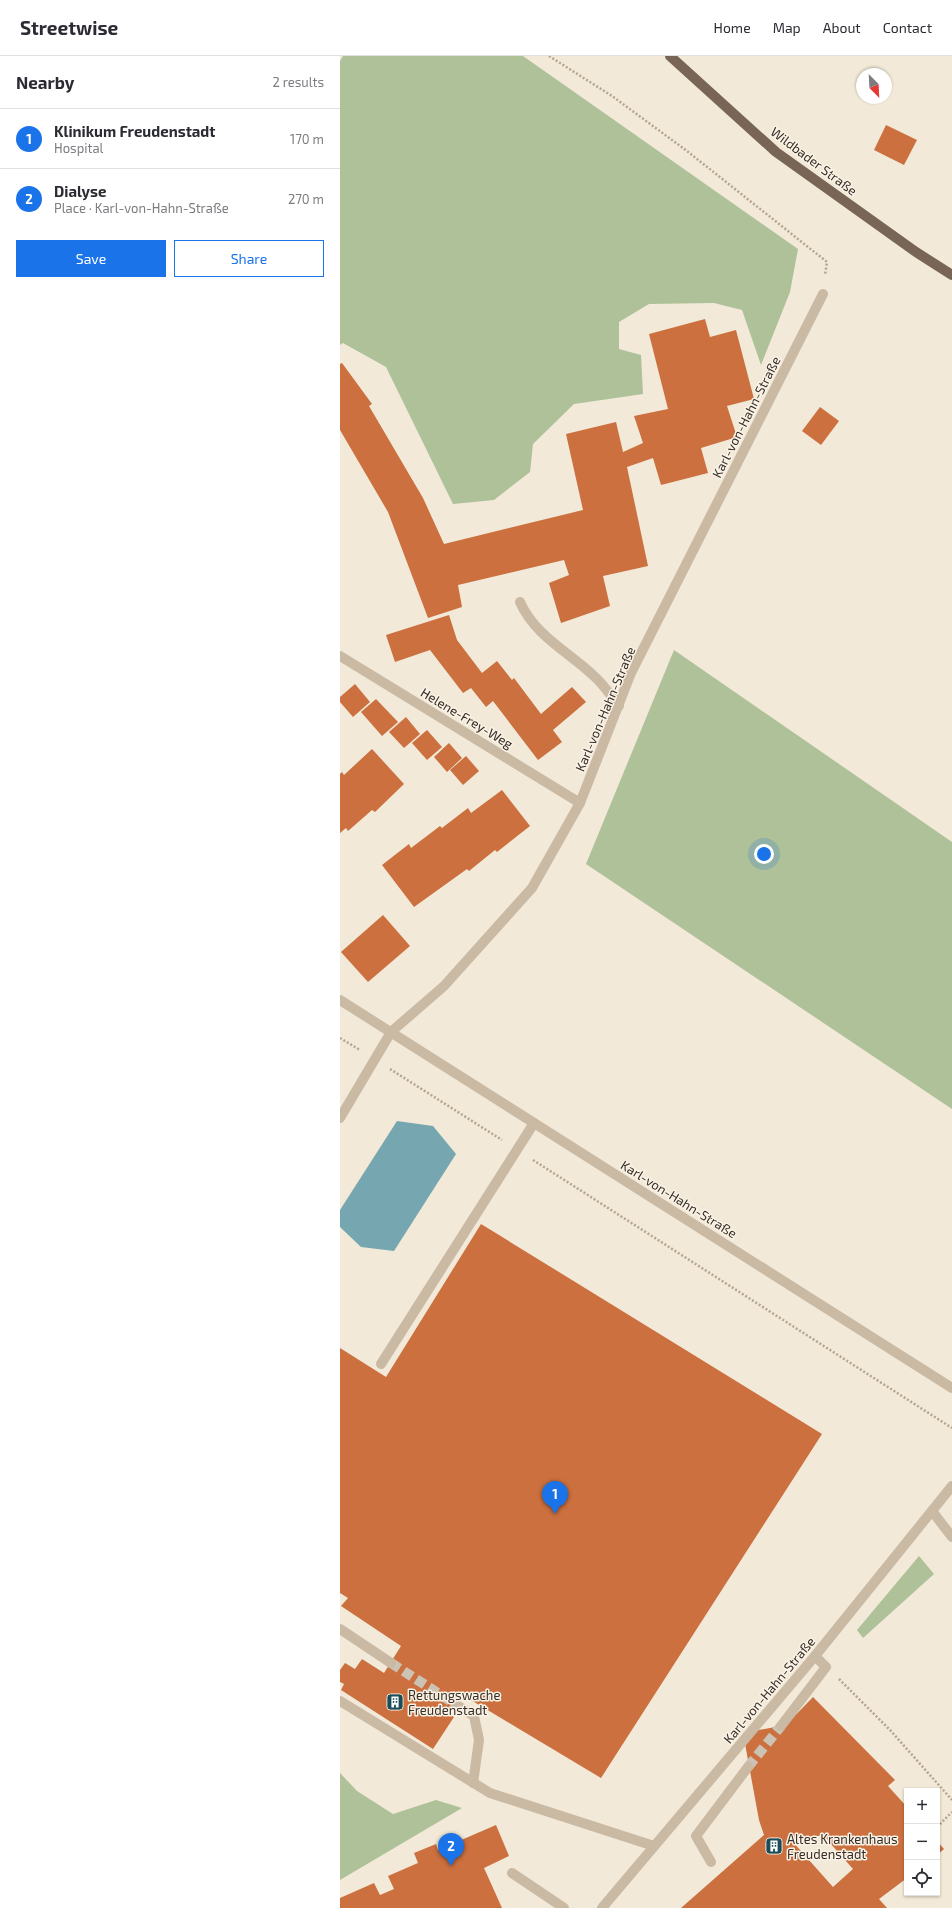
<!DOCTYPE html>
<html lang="en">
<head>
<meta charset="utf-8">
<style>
  :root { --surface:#fff; --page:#f7f7f7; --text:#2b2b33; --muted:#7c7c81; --line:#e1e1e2; --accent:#1a73e8 }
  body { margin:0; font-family:"Exo 2",sans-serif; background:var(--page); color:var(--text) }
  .controls { position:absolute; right:12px; bottom:12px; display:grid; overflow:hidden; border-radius:0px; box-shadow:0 1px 3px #0004 }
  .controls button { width:36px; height:36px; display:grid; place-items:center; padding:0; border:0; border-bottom:1px solid var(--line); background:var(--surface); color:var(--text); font:20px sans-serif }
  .compass { position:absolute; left:516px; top:12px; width:36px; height:36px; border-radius:50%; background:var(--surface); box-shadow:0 1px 3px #0004; rotate:156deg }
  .you { position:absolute; left:424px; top:798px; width:14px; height:14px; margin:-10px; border:3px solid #fff; border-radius:50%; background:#1a73e8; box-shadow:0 0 0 6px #1a73e833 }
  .badge { display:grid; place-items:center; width:26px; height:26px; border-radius:50%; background:var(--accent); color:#fff; font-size:13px; font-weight:700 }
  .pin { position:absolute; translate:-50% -33px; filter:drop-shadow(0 1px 2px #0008) }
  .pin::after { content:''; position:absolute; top:21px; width:14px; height:12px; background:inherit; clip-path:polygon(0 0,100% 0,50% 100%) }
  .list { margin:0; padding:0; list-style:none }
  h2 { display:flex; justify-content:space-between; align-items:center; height:52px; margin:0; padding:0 16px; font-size:17px }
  h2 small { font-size:13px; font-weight:400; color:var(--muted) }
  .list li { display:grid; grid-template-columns:26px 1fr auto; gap:12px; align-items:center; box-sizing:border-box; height:60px; padding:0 16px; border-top:1px solid var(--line) }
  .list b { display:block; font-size:15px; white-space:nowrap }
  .list p { margin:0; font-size:13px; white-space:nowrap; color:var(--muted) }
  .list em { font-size:13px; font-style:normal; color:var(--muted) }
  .actions { display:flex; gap:8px; padding:12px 16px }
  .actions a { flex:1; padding:9px 0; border:1px solid var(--accent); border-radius:0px; text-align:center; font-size:14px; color:var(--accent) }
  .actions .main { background:var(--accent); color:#fff }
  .icon { flex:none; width:22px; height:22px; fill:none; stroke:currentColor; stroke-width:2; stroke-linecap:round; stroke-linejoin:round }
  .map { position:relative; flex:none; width:612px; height:1852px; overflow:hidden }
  header { display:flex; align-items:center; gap:24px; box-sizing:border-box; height:56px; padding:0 20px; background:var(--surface); border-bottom:1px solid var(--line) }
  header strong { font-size:19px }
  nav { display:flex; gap:22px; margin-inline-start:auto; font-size:14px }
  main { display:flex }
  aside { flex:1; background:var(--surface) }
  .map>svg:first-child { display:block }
  .green { fill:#afc198 }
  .water { fill:#76a7b0 }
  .building { fill:#cb703e; fill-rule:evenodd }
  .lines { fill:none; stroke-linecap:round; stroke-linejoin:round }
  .minor-tunnel { stroke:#ccc3b4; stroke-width:10; stroke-dasharray:10 5; stroke-linecap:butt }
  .path { stroke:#b6a48e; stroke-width:2.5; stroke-dasharray:2 2; stroke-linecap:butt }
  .minor { stroke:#cabaa4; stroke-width:10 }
  .major { stroke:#786556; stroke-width:10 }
  .labels { text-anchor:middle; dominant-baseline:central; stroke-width:3; stroke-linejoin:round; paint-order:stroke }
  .street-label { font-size:13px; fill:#352d26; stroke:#faf2e5 }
  .poi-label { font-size:13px; fill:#352d26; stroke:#faf2e5; text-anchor:start }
</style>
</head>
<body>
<header>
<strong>Streetwise</strong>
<nav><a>Home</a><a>Map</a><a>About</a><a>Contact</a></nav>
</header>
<main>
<aside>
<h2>Nearby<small>2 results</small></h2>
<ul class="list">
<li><span class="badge">1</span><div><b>Klinikum Freudenstadt</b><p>Hospital</p></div><em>170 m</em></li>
<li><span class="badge">2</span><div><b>Dialyse</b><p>Place · Karl-von-Hahn-Straße</p></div><em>270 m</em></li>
</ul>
<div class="actions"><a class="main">Save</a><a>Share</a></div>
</aside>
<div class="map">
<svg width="612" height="1852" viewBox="0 0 612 1852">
  <rect width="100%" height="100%" fill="#f2e9d8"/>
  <!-- green -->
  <g class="green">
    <path d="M3,0H183L458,193L450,236L421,309L402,254L374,247L309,248L279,266V293L301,299L303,338L234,348L193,388L190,416L154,444L113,448L46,311L3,287L0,289V5Z"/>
    <path d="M334,594L612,786V1053L246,808Z"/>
    <path d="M579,1500L594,1518L523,1582L517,1574Z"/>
    <path d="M0,1717L17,1735L53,1758L96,1744L122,1752L0,1824Z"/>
  </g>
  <!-- water -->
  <path class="water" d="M57,1065L93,1070L116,1098L54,1195L21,1191L0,1171V1154Z"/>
  <!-- building -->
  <g class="building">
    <path d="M546,69L577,84L564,109L534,94Z"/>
    <path d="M365,263L370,281L396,274L414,343L387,350L397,381L361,392L368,417L321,429L313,402L287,411L308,510L263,520L270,550L221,567L209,527L229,519L224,504L118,529L122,551L88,562L48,456L0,374V308L2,307L32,348L29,350L83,442L104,488L243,454L226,378L276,366L283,396L303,387L294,360L328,353L309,278Z"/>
    <path d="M480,351L499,365L481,389L462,375Z"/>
    <path d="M109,559L117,584L142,617L157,605L172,624L174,622L201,658L232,631L246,646L213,674L222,686L198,704L153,645L146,651L131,632L123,637L90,594L55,606L46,579Z"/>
    <path d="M15,628L30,646L13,661L0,646V641Z"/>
    <path d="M36,643L58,666L42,680L21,656Z"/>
    <path d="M66,661L80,678L64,692L49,676Z"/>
    <path d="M87,674L102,691L87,704L72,687Z"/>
    <path d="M109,687L122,702L107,716L94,701Z"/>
    <path d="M32,693L64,728L35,756L32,754L8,775L6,772L0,777V718L2,716L4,719Z"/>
    <path d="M126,700L139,715L123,729L110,714Z"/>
    <path d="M162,734L190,770L157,796L155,794L129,815L127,813L74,851L42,809L69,788L71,792L100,770L102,772L128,752L131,757Z"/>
    <path d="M43,859L70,890L28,926L1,896Z"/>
    <path d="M141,1168L482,1378L261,1722L121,1638L109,1658L114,1661L93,1693L1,1634L4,1628L0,1626V1614L5,1607L15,1613L22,1603L44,1617L61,1590L1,1550L8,1542L0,1537V1292L46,1321Z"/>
    <path d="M473,1641L555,1724L548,1730L567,1751V1822L539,1843L547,1852H341L424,1779L419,1764L403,1677L446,1669ZM483,1779L513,1813L493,1831L452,1785Z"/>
    <path d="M156,1769L169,1800L144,1812L162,1852H0V1842L34,1827L40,1839L54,1833L48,1820L78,1807L74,1797L96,1788L98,1794Z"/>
    <path d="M597,1785L604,1793L597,1799Z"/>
  </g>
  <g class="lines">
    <!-- minor-tunnel -->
    <g class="minor-tunnel">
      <path d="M51,1607L115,1648"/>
      <path d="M408,1711L441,1670"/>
    </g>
    <!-- path -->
    <g class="path">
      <path d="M209,0L272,40L347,95L487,206L485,219"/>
      <path d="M0,982L20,994"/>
      <path d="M50,1013L162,1084"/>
      <path d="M193,1104L612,1372"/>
      <path d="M499,1623L551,1675L612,1744"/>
      <path d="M597,1771L612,1756"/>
    </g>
    <!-- minor -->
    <g class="minor">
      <path d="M180,546C195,580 229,596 255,621C264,629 271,640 279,650"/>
      <path d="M0,600L240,747"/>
      <path d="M0,944L612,1332"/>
      <path d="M0,1062L51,976L104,930L192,832L240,747L291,617L483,238"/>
      <path d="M41,1308L194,1067"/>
      <path d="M592,1455L612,1481"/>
      <path d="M0,1573L51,1607"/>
      <path d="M0,1645L150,1737L314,1790"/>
      <path d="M115,1648L134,1660L139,1684L133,1727"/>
      <path d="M441,1670L486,1611L475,1600"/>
      <path d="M371,1806L356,1780L408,1711"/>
      <path d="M172,1817L224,1852"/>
      <path d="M262,1852L475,1600L612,1430"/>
    </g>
    <!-- major -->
    <path class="major" d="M330,0L436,96L576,196L612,219"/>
  </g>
  <!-- icons -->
  <defs>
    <g id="building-square" transform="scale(0.9)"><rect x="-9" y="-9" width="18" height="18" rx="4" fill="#1a4d58" stroke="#faf2e5"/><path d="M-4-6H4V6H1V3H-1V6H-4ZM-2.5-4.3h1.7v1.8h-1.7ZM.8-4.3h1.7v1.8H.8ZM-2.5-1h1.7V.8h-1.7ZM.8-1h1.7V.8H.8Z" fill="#fff"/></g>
  </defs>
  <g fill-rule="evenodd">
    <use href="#building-square" x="55" y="1646"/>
    <use href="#building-square" x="434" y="1790"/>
  </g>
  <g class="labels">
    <!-- street labels -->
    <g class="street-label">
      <text transform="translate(474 105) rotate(37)">Wildbader Straße</text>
      <text transform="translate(406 361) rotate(-63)">Karl-von-Hahn-Straße</text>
      <text transform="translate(265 653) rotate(-67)">Karl-von-Hahn-Straße</text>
      <text transform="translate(127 662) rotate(31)">Helene-Frey-Weg</text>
      <text transform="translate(339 1143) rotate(32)">Karl-von-Hahn-Straße</text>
      <text transform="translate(429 1634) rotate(-50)">Karl-von-Hahn-Straße</text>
    </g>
    <!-- poi labels -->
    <g class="poi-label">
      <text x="68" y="1639">Rettungswache<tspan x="68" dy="15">Freudenstadt</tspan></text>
      <text x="447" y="1783">Altes Krankenhaus<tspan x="447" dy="15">Freudenstadt</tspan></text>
    </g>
  </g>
</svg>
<div class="controls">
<button>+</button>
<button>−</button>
<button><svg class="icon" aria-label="locate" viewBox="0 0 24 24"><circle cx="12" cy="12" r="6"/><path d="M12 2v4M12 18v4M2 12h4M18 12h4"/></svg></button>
</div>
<svg class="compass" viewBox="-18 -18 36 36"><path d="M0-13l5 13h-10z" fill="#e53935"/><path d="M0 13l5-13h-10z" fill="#7c7c81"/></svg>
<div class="you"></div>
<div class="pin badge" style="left:215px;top:1458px">1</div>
<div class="pin badge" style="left:111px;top:1810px">2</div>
</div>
</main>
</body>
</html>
